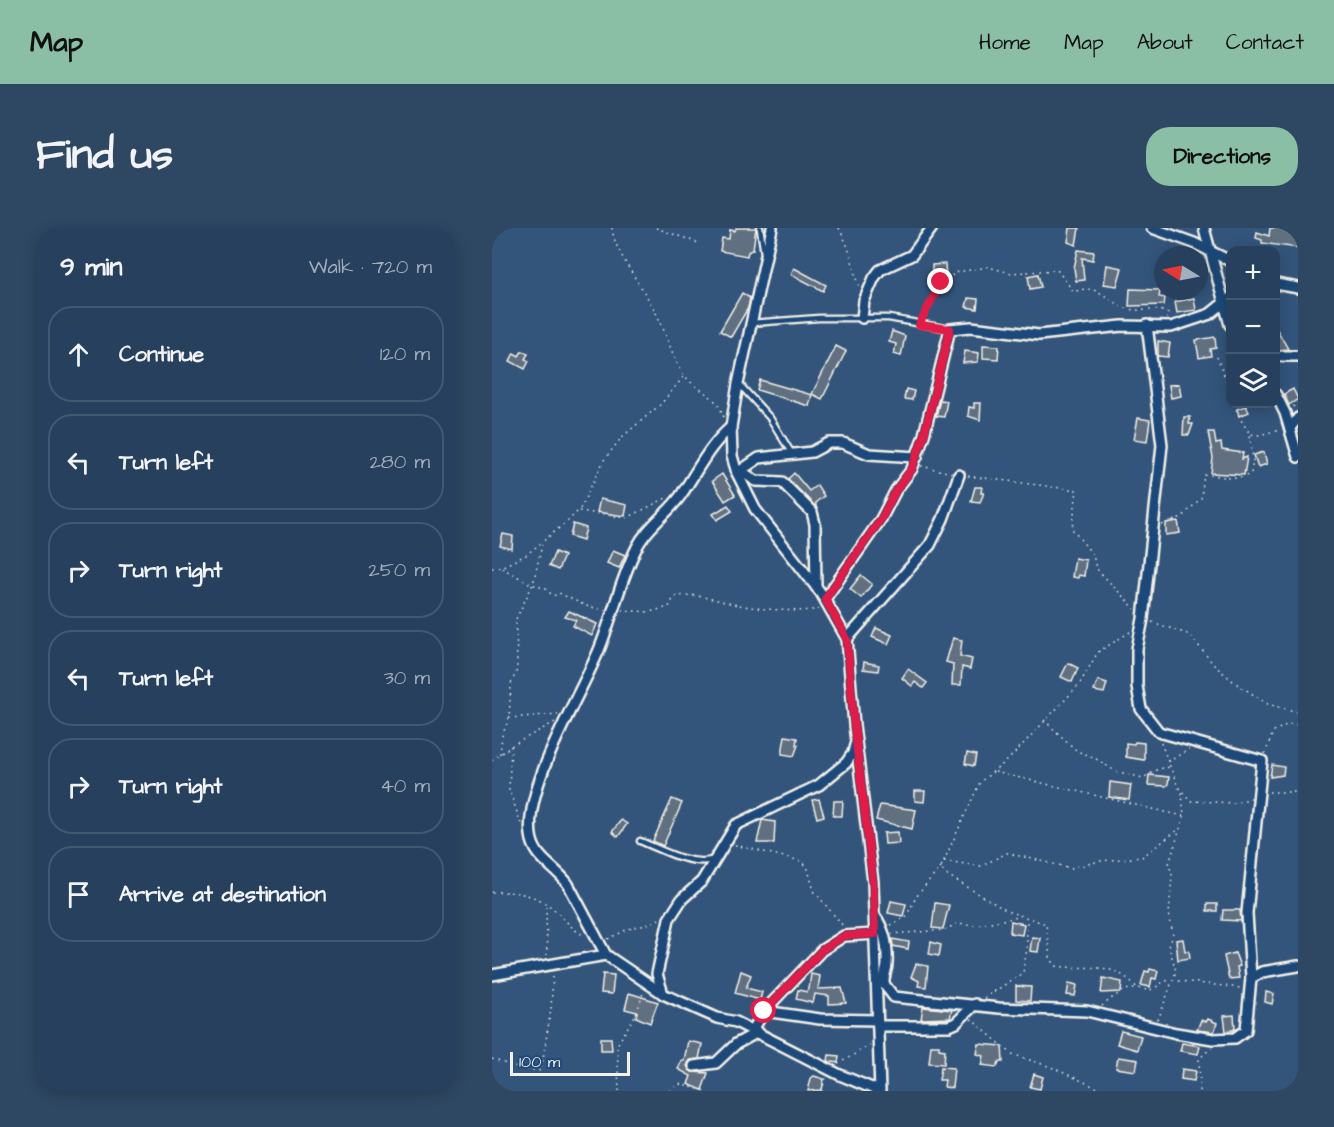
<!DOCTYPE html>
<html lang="en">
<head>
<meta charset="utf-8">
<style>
  :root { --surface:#26405d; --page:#2e4763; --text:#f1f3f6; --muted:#a4afbc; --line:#425972; --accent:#8abfa5 }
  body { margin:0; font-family:"Architects Daughter",sans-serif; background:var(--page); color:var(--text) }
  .controls { position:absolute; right:18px; top:18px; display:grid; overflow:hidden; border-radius:12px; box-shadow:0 3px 15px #0003 }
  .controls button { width:54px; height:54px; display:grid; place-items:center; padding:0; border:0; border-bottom:2px solid var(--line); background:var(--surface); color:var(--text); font:30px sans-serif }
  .compass { position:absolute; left:662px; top:18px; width:54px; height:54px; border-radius:50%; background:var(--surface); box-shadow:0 3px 15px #0003; rotate:280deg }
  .scale { position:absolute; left:18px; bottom:15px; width:120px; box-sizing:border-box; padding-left:6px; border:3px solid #f4f1e8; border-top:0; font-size:16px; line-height:21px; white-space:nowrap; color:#f4f1e8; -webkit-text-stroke:4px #1f4a7a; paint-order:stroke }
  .stop { position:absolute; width:18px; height:18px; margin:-14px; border:4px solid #e11d48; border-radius:50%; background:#fff }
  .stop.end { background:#e11d48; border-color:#fff; box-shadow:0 2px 6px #0008 }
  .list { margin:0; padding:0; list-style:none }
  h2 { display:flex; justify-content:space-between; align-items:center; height:78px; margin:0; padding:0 24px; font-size:26px }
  h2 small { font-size:20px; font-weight:400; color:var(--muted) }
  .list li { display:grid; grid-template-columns:39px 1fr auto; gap:18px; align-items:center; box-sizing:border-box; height:96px; margin:0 12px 12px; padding:0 12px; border:2px solid var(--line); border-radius:24px }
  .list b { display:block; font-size:22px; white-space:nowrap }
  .list em { font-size:20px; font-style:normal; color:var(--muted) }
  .icon { flex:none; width:33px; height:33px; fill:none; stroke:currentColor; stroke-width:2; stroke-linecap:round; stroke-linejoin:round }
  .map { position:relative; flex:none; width:806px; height:863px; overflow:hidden; border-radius:24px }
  header { display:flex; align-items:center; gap:36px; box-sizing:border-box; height:84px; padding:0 30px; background:var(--accent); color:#111 }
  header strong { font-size:28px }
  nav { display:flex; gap:33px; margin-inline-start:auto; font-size:21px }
  .intro { display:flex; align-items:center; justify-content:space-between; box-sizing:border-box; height:144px; padding:0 36px }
  h1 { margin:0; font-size:42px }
  .button { padding:15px 27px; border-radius:24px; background:var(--accent); color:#111; font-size:21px; font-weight:700 }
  main { display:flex; gap:36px; padding:0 36px }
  aside { flex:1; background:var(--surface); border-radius:24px; box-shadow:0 3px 15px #0003 }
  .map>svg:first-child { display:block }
  .building { fill:#616f80; stroke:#f4f1e8; stroke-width:1.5 }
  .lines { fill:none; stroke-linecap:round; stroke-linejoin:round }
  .lane-casing { stroke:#f4f1e8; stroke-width:9 }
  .street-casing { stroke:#f4f1e8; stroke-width:14 }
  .path { stroke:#f4f1e8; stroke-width:1.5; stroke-dasharray:1.5 4.5; stroke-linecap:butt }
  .lane { stroke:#1f4a7a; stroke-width:4.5 }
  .street { stroke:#1f4a7a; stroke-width:9 }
  .route { stroke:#e11d48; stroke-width:8 }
</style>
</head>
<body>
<header>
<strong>Map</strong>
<nav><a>Home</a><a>Map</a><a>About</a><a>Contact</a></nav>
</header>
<div class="intro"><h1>Find us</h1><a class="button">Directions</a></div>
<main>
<aside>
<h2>9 min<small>Walk · 720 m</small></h2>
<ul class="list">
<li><svg class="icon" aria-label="ahead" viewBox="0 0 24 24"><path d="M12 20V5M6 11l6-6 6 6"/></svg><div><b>Continue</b></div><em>120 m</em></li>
<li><svg class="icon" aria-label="left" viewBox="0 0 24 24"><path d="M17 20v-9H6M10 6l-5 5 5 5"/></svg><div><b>Turn left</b></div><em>280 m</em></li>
<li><svg class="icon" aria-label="right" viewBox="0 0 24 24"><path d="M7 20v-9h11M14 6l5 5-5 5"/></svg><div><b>Turn right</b></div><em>250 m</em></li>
<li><svg class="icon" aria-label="left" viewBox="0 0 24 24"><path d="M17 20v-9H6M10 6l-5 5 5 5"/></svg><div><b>Turn left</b></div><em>30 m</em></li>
<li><svg class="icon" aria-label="right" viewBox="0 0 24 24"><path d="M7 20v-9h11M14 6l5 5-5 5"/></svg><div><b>Turn right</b></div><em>40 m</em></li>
<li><svg class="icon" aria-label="arrive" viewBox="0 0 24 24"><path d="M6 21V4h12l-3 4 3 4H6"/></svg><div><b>Arrive at destination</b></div></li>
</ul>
</aside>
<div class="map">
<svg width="806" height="863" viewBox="0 0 806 863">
  <rect width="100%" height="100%" fill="#33557c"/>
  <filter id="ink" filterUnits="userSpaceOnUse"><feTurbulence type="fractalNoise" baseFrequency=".0167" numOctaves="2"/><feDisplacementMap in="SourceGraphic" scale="12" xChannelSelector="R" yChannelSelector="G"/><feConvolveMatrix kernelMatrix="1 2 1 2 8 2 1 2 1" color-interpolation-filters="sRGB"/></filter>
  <g filter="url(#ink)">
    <!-- building -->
    <g class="building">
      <path d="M244,0H264L261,21L256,24L255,28L228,23L230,10L237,11L238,2L243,3Z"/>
      <path d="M578,0H587L584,17L576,14Z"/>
      <path d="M778,0H806V20L770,15V12L764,10L765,4L777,8Z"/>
      <path d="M586,22L602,24L601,32L590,30L592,52L584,53L582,40Z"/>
      <path d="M453,36L454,48H440V37Z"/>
      <path d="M615,37L630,40L625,58L612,56Z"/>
      <path d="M302,40L334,57L331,63L299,46Z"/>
      <path d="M546,46L549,59L538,61L536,48Z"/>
      <path d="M638,61L668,62L667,69L673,70L672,77L637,78Z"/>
      <path d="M250,65L258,70L256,80L239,109L228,103Z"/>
      <path d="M476,70L486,71L485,81L474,79Z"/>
      <path d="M702,70L704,82L685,85L683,74Z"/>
      <path d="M783,98L796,121L787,122L783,116Z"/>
      <path d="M400,103L413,108L409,128L402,126L404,116L397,114Z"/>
      <path d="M723,109L724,120L718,121L719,128L707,130L704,112Z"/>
      <path d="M666,113L678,115L676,129L666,128Z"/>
      <path d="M491,117L507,118L506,131L491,130Z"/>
      <path d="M344,118L354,123L330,171L320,166Z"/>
      <path d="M30,123L36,126L33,131L37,133L33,141L18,133L22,125L27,128Z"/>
      <path d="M473,123L487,125L486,134L471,135Z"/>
      <path d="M268,152L320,167L317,178L265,162Z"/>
      <path d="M687,156L689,168L679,170L677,157Z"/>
      <path d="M414,161L422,163L420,172L412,171Z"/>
      <path d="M801,161L806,171L797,177L792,166Z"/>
      <path d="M448,172L455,173L452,189L444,188Z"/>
      <path d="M482,175H489L488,192L476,188L477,179L482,180Z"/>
      <path d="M754,178L757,184L747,188L745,181Z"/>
      <path d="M692,189H698L697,196H701L697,207H691Z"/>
      <path d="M646,190L658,192L655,213L642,211Z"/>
      <path d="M716,204H722L724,216L729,215L730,222L751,225L750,231L755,229L752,247L719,245L721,230Z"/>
      <path d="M772,224L775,236L766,239L762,227Z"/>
      <path d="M302,245L317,263L325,257L332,268L324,274V279L296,251Z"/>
      <path d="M230,246L243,267L233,273L220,253Z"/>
      <path d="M483,259H490L489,265H492L488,274L479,273Z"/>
      <path d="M108,271L135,277L133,288L105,284Z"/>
      <path d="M236,277L240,283L225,292L221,286Z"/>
      <path d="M686,293L688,305L674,307V295Z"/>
      <path d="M81,296L94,300L91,312L78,308Z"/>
      <path d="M11,306L21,308L20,321L8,318Z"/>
      <path d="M121,322L133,327L127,340L115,335Z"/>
      <path d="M63,324L72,328L66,342L57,338Z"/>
      <path d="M583,330L594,332L592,348L587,347L586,350L580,349Z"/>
      <path d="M369,347L380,356L369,370L358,361Z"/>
      <path d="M77,383L105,396L100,408L81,398L84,392L73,389Z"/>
      <path d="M384,400L400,407L396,416L380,409Z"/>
      <path d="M461,410L470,412L468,428L480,431L478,441L470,439L469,457H460L461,436L454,434Z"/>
      <path d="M372,434L387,437L386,443L371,441Z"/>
      <path d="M576,435L586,440L580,454L569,449Z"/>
      <path d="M416,441L435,455L431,460L423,454L420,458L410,450Z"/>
      <path d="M606,452L615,455L612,465L602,463Z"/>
      <path d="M293,508L305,510L304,517H306L302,528L290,526Z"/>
      <path d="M643,514L652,515V532L634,529V515L642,516Z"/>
      <path d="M475,525L484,527L482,538L473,536Z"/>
      <path d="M780,537L792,539L791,547L778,549Z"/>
      <path d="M657,547L677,549L676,556L674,558L656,557Z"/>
      <path d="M618,554L639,557L637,572L617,569Z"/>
      <path d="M423,563H433L432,574L423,573Z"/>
      <path d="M180,571L190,575L171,618L161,613Z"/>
      <path d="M327,571L332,588L325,590L320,572Z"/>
      <path d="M342,573H351L350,588H341Z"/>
      <path d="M388,577L424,582L420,601L384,592Z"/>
      <path d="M129,592L135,596L126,609L120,604Z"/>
      <path d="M270,592L283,594L282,615H265Z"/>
      <path d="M406,604L407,615L393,616L392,605Z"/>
      <path d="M399,673L414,676L411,688L396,685Z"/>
      <path d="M443,675L457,677L451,701L440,700Z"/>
      <rect x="715" y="676" width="10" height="7"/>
      <path d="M731,682H748L749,693L730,692Z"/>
      <path d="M519,693L532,696L530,707L518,705Z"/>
      <path d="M540,709L548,710L546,724L538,723Z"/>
      <path d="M400,711L417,714L416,721L401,718Z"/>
      <path d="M691,711L693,723H697L698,730L686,732L684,712Z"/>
      <path d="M439,714L449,717L447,728L437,726Z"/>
      <path d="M743,725L748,738L745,739L747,750L737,751L732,728Z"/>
      <path d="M424,736L436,738L434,759L426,758L427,753L419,749Z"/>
      <path d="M658,741L666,743L664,751L660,750L658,759L649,757L653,743L657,744Z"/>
      <path d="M249,743L259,747L254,760L270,764L268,772L243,765Z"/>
      <path d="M111,746L122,747L120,766L109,765Z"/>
      <path d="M319,746L328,748L326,761L350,760L354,775L337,776V768L323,766L321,775L304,771L306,762L315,764L317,761Z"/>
      <path d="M611,750L630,754L629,764L609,765Z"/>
      <path d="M577,755L585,757L583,768L575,767Z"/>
      <path d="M524,758L539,759L538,773L524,772Z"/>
      <path d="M774,764L782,766L780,776L773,774Z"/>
      <path d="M137,765L166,774L158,795L144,789L145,784L133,781Z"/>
      <path d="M431,779L460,782L458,790L429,791Z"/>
      <path d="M742,787L743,801L734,804L732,788Z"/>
      <path d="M716,791L725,795L722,804L705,802L709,792L714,794Z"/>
      <path d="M629,803L649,808L645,822L625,816Z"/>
      <path d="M109,810H119L120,822H109Z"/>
      <path d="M196,813L210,816L207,831L198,832L195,838L200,844L216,845L210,862L196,856L199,848L186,841L190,832L192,833Z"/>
      <path d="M690,815L708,818L706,826L688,823Z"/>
      <path d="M487,816L510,818L511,834H507L505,839L490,837L492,828L485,826Z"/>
      <path d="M439,817H447V821L453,822L452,836L437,835Z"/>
      <path d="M337,827L347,828L346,835L336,833Z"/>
      <path d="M626,829L646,832L644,843L624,840Z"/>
      <path d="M449,839L462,840L460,860L452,859L453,852H447Z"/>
      <path d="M690,841L704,843L702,853L689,851Z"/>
      <path d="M542,846L551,849L548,861L538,859Z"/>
      <path d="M322,848L332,851L330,862L316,863L319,850Z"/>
    </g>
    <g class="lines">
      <!-- lane casing -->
      <g class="lane-casing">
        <g id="lane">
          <path d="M268,0L272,25"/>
          <path d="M260,95L327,90H397L458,101"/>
          <path d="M248,157L278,190L300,226"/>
          <path d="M148,613C169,621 197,638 220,632"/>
        </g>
      </g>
      <!-- street casing -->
      <g class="street-casing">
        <g id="street">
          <path d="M280,0L246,156L239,199L240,228L245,245L263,281L329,365L355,411L362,497L381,654L388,863"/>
          <path d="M660,0L702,15L738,33"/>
          <path d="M712,0L738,97"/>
          <path d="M784,56L806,60"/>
          <path d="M370,90L372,73L382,50L388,42L420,27L440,0"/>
          <path d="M655,97L670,217L651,391L645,421V458L649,481L667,504L770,533L755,685L759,750"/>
          <path d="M790,128H806"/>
          <path d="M784,167L793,185L806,229"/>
          <path d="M798,200L806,190"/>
          <path d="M249,243L264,253L290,254L320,284L323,296L324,359"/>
          <path d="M245,245L267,230L320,224L337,215H351L377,226L425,229"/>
          <path d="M333,371L389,291L404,262L420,241L432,207L458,101L479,99L547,107L630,98L679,99L718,86L738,70"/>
          <path d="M355,411L438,317L451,291L467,247"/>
          <path d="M363,517L361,525L354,535L327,557L244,597L210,653L190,671L177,691L165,746L171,766L225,790L244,794L348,847L387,863"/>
          <path d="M383,688C393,702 396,719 395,736C395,743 391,748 392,756L402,769L507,780L595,783L684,805L721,811L743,810L754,802L759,750L770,744L806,738"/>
          <path d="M114,727L76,656C63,638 42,631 39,607C32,558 88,468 107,422C121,388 128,352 145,319C156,297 179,284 191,264C207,240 217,218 239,199"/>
          <path d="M0,747L114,727L170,765"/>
          <path d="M272,783L328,791L385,792"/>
          <path d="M386,798H457L464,795L483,776"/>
          <path d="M261,802L272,783L330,722L352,708L383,706"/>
          <path d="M202,838L224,835L244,816L266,804"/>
        </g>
      </g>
      <!-- path -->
      <g class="path">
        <path d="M120,0C122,25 153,61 164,85C174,104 179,126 190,144C204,165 224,163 232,190"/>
        <path d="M164,0L209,16"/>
        <path d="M347,0L356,19L368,61"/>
        <path d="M430,91L449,54L466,44L496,39L519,45L565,42L582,64C604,54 614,72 633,80C647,85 663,79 676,85L675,91"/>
        <path d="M725,129L738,162"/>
        <path d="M742,176L747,189L758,206L766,207L788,202"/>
        <path d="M801,179L806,174"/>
        <path d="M429,238L460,245"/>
        <path d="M476,248L585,262L580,301L601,327L604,340L643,381"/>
        <path d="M87,283L135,290L176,269"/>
        <path d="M670,297L690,289L709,270L712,247C730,246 743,256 759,245L761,233L758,206"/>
        <path d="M0,340L9,339L34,327L76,293L88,281L112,232L130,209L169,176L193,147"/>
        <path d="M10,340L37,355L54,361L61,368L67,365L94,378L113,382"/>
        <path d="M130,382L157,384L177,379L182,369C200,363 228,374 247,377C266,381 309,385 327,381"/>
        <path d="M660,394L698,407L722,437L742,454L776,476L806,484"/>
        <path d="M638,404L606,424L587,457L516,532L488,554L449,639L452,645L515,683L554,696L558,730L564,738C598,743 621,731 646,761"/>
        <path d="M17,490L66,486"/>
        <path d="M552,492L585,523L601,529L623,543L651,550L666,541L678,539"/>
        <path d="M669,515L686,559L699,573L743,575L759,570"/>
        <path d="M19,518L17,561L30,599"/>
        <path d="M8,526L10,508L17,490L19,456L25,442L24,391L41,356L50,317"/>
        <path d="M773,526L781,504L796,496H806"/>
        <path d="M0,532L19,518L63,494"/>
        <path d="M676,534L697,521"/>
        <path d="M503,544L691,588"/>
        <path d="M777,564H806"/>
        <path d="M243,617L309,633L315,638L322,663L351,698"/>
        <path d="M452,633L489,638L515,625L579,640L608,633L650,629L686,602"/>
        <path d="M0,664C27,663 49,667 68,687C77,696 81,702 93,708"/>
        <path d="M54,678L55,727"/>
        <path d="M398,697L414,689L424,669L449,639"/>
        <path d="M399,706L453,702L466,695L482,697L527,689"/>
        <path d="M116,711L136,701L154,697L167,691"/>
        <path d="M492,770L531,745L535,720V692"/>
        <path d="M610,778C619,771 631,760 644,760C650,760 656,764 663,760C669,756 670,753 679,752L749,760"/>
        <path d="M479,791L520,826L559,839L612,863"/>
        <path d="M666,792L684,743L677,719L681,707L677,686L680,647L677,636L692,588L690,565"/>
        <path d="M0,831L23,839L49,843L59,781L61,746"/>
        <path d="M346,836L378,817"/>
        <path d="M127,863L125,817L145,784L151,765"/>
        <path d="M178,863L187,856L214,863"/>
        <path d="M329,863L334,850"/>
        <path d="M708,863L707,831L720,819"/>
      </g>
      <!-- lane -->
      <use href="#lane" class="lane"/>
      <!-- street -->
      <use href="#street" class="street"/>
    </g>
  </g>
  <g class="lines" filter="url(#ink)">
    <!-- route -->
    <path class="route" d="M272,783L330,722L352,708L383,706L381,654L362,497L355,411L333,371L389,291L404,262L420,241L432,207L458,101L427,97L449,54"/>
  </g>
</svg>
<div class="controls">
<button>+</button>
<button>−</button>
<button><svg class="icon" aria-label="layers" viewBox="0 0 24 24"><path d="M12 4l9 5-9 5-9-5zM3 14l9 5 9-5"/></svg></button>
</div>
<svg class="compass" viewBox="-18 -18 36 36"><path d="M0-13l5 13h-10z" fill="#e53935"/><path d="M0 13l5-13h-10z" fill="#a4afbc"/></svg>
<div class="scale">100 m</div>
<div class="stop" style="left:272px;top:783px"></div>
<div class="stop end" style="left:449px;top:54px"></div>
</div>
</main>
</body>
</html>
